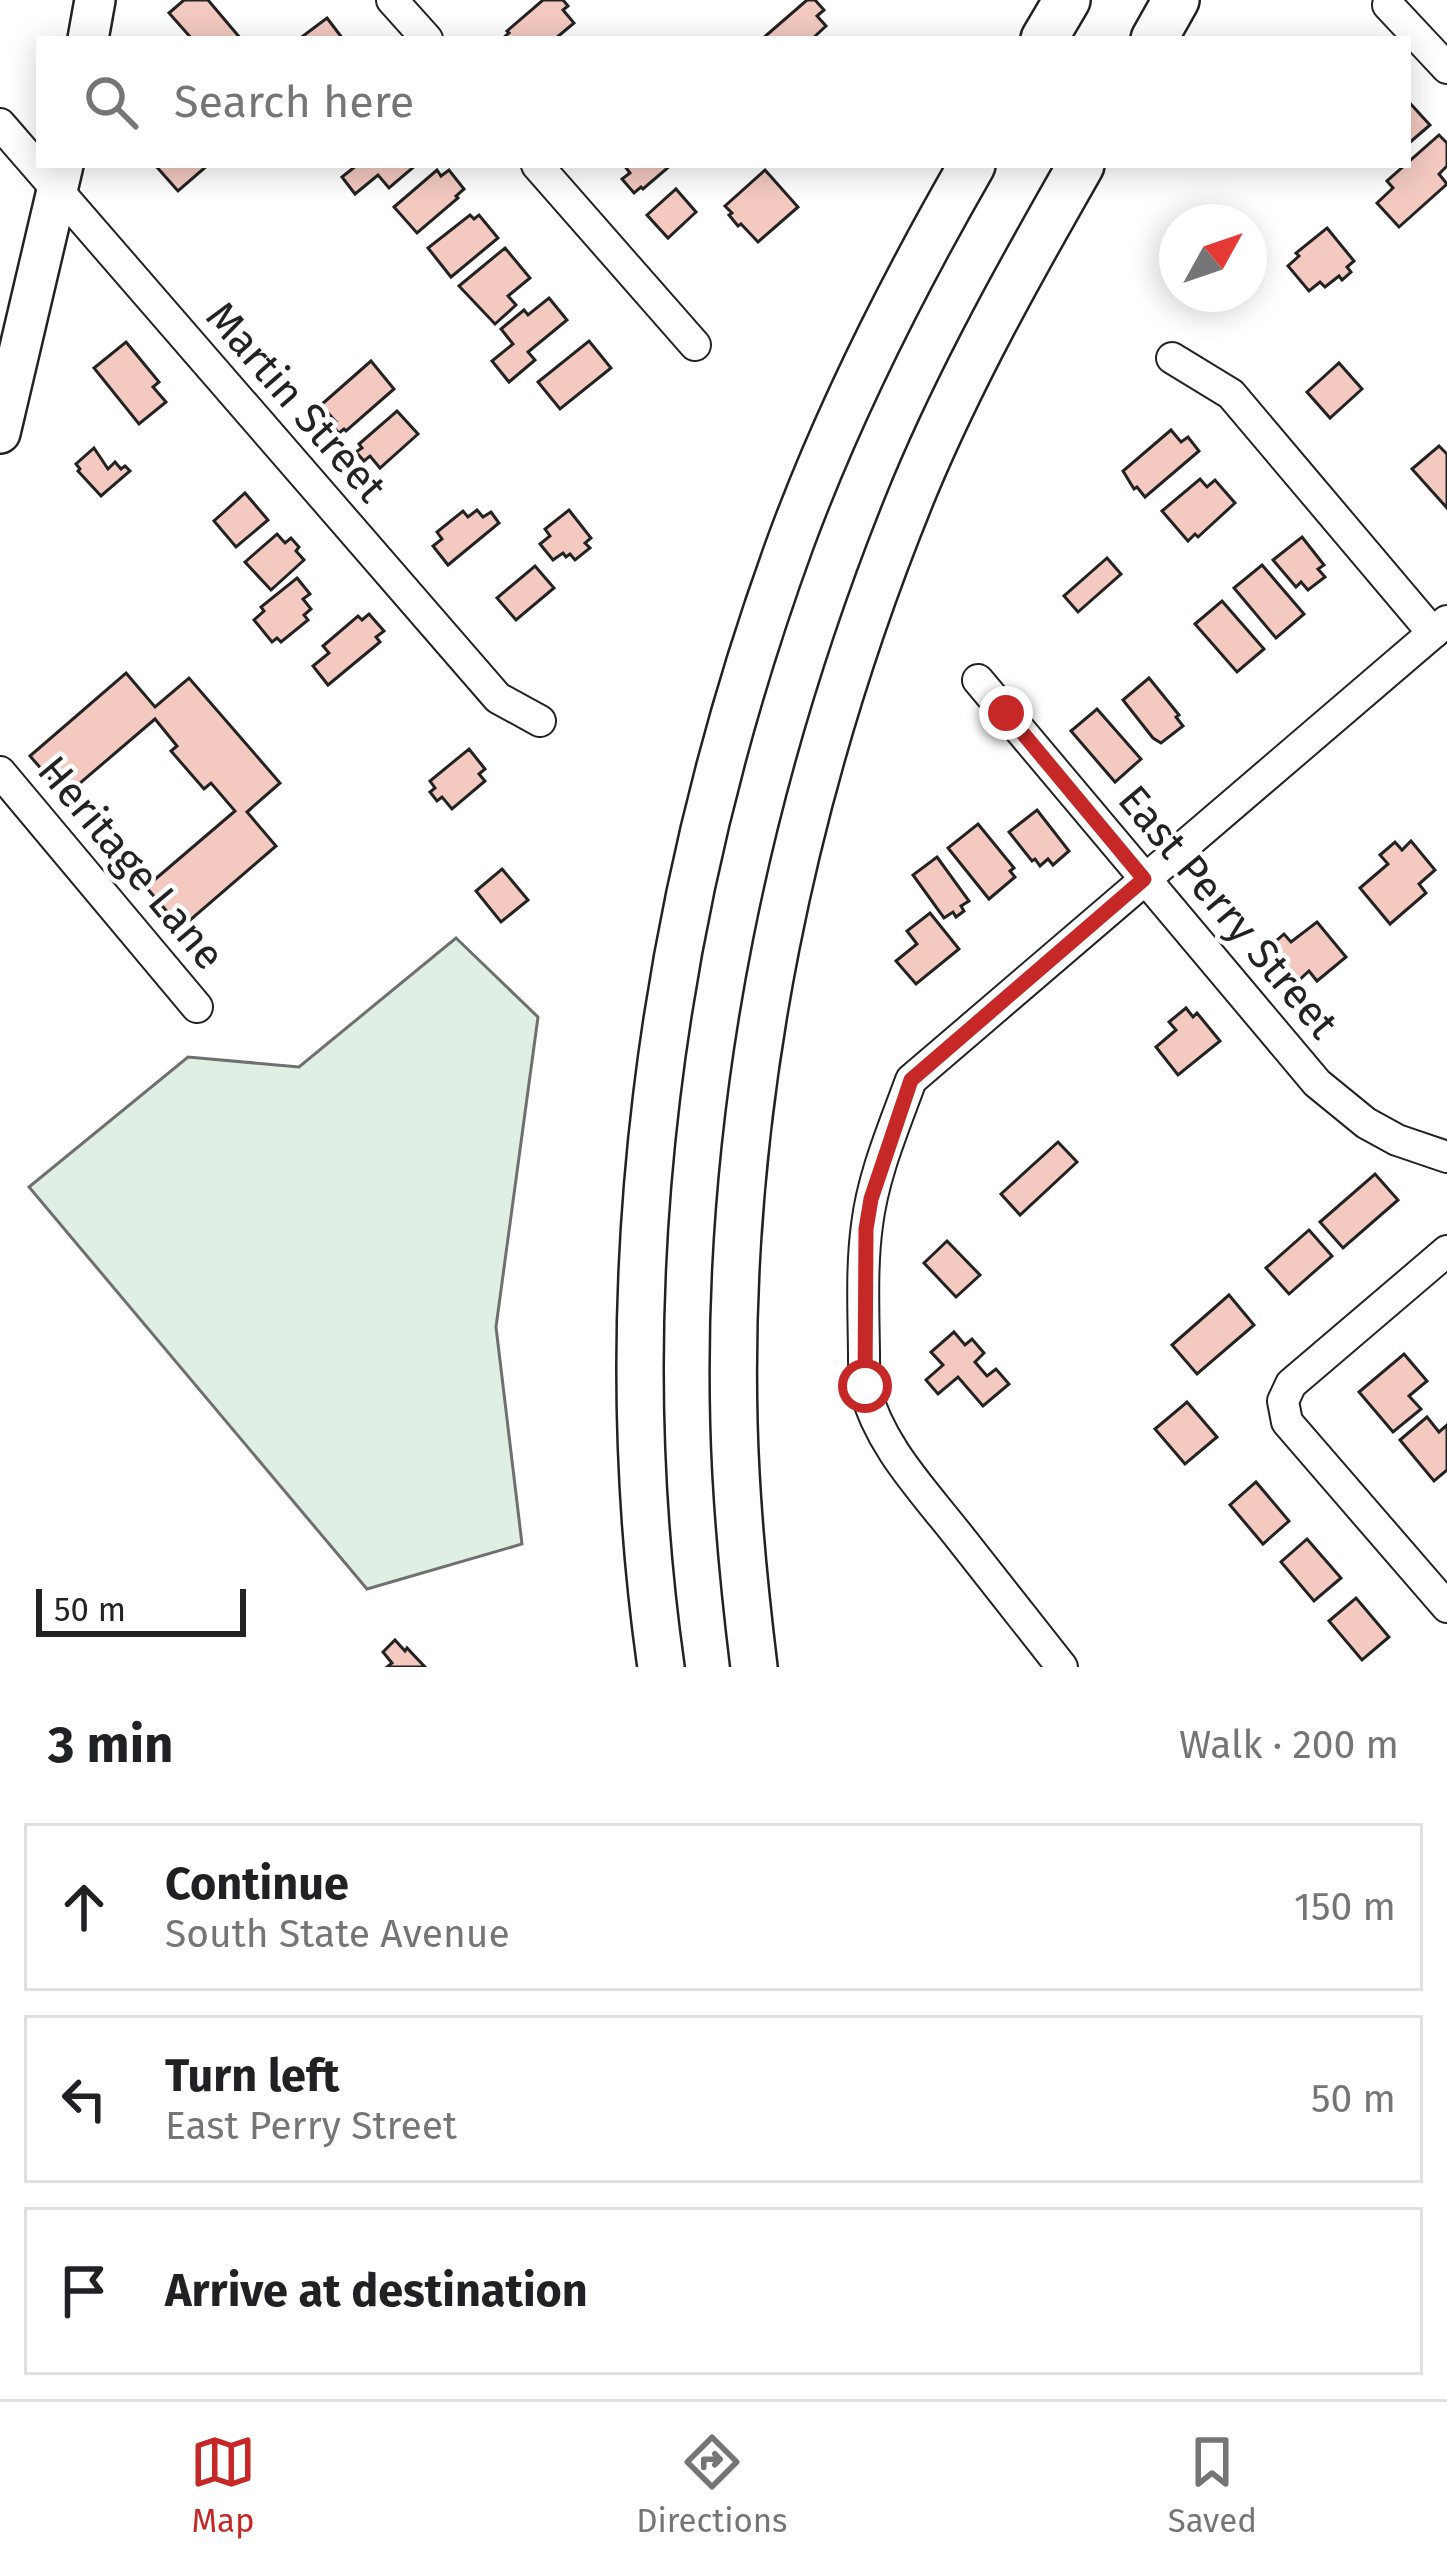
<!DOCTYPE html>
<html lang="en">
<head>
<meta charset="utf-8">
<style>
  :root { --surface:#fff; --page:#f6f6f6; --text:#202124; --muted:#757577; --line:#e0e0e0; --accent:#c62828 }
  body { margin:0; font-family:"Fira Sans",sans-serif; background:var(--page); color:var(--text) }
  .compass { position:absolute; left:1159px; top:204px; width:108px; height:108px; border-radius:50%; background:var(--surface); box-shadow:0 6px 30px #0003; rotate:50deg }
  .scale { position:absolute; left:36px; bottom:30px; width:210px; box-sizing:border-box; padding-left:12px; border:6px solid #222; border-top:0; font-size:33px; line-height:42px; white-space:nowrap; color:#222; -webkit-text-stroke:9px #fff; paint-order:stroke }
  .stop { position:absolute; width:36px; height:36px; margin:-27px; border:9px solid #c62828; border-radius:50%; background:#fff }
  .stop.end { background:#c62828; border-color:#fff; box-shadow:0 3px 12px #0008 }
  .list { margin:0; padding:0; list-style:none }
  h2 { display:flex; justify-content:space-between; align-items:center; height:156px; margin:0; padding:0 48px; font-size:51px }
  h2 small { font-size:39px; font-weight:400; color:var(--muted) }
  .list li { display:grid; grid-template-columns:78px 1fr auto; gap:36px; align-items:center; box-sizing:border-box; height:168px; margin:0 24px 24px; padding:0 24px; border:3px solid var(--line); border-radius:0px }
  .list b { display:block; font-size:45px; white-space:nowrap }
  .list p { margin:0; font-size:39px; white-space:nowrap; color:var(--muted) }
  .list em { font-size:39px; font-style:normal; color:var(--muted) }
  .icon { flex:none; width:66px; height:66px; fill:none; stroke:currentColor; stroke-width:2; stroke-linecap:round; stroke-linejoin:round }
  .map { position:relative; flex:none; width:1447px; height:1667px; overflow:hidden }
  .search { position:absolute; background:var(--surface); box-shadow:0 6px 30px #0003; left:36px; right:36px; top:36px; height:132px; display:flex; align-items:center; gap:30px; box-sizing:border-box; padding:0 42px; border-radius:0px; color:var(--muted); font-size:45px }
  .sheet { height:732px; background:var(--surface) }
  nav { display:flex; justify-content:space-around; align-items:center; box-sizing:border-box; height:168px; border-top:3px solid var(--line); background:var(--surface); font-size:33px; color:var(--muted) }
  nav a { display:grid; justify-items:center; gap:6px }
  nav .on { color:var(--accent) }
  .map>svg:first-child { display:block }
  .green { fill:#e0efe3; stroke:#6f6f6f; stroke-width:3 }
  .building { fill:#f3c9c0; stroke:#222; stroke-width:3 }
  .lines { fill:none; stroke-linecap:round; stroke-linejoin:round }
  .minor-casing { stroke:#222; stroke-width:34 }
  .major-casing { stroke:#222; stroke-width:44 }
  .highway-casing { stroke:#222; stroke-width:50 }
  .minor { stroke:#fff; stroke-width:30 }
  .major { stroke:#fff; stroke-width:39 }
  .highway { stroke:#fff; stroke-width:45 }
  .route { stroke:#c62828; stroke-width:15 }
  .labels { text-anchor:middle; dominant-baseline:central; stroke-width:9; stroke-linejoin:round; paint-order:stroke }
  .street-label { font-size:42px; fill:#222; stroke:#fff }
</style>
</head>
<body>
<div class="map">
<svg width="1447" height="1667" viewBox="0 0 1447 1667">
  <rect width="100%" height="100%" fill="#fff"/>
  <!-- green -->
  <path class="green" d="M456,938L538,1017L496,1327L522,1544L367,1589L29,1187L188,1057L299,1067Z"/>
  <!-- building -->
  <g class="building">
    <path d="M184,0H208L241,39H192L169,13Z"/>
    <path d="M543,0H563L568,6L563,10L574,23L555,39H502L509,33L507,31Z"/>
    <path d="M807,0H815L824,10L817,16L826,26L812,39H762Z"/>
    <path d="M327,18L343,39H299Z"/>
    <path d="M1408,101L1430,125L1408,144Z"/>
    <path d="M1439,135L1447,143V166L1439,174L1447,184L1399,227L1377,203L1393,188L1387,181Z"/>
    <path d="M155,165H208L178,191Z"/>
    <path d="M357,165H416L389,188L378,175L355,194L342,177Z"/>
    <path d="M624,165H671L643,189L641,187L634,193L622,179L630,173Z"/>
    <path d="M437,170L441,176L449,170L464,189L456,196L458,198L417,233L394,207Z"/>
    <path d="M765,170L798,207L758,242L741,224L738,226L729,215L732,213L725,206Z"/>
    <path d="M676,189L696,212L668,238L647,215Z"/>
    <path d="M470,215L474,219L479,215L498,238L451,277L428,248Z"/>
    <path d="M1327,228L1354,261L1347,267L1351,272L1342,280L1339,276L1325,287L1320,282L1309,291L1288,266L1299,256L1296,253Z"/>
    <path d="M505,248L530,278L508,296L516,305L495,324L459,286Z"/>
    <path d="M549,298L567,320L528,352L535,360L509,382L492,361L513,344L501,329L524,310L528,315Z"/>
    <path d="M589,341L611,368L560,409L538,382Z"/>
    <path d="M126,342L159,382L153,387L166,402L139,424L94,368Z"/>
    <path d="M371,361L394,389L346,431L344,429L339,433L332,426L336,422L321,405Z"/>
    <path d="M1339,363L1362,389L1330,418L1307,392Z"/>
    <path d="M397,411L418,434L380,468L370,456L364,461L356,452L362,448L359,444Z"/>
    <path d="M1171,430L1181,442L1188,437L1199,451L1145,497L1137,487L1134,489L1123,471Z"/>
    <path d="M1439,446L1447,454V508L1412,469Z"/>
    <path d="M94,448L108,469L115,462L121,469L125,466L130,471L101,496L78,471L80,469L76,464Z"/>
    <path d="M1200,479L1207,487L1215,480L1235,503L1198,537L1195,534L1188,541L1162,511Z"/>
    <path d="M245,493L268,520L236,547L214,521Z"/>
    <path d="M477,510L483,517L491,512L499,523L448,565L433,546L442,539L437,532L463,511L468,517Z"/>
    <path d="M569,510L591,538L585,543L590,548L575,560L570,554L566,557L563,553L553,560L540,544L550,536L545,529Z"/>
    <path d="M277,534L285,543L291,538L299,547L296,551L304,560L271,590L245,562Z"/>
    <path d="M1302,537L1324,565L1318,569L1325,577L1308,590L1301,582L1296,587L1273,560Z"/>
    <path d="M1107,558L1121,574L1078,612L1064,596Z"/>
    <path d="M1262,565L1304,614L1276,638L1234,588Z"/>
    <path d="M535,566L554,588L516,620L497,598Z"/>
    <path d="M297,578L310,594L303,599L311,609L304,615L308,620L281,642L277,638L272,642L254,620L264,611L261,607Z"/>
    <path d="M1222,601L1264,649L1237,672L1195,624Z"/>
    <path d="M369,614L384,631L376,637L380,642L328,685L313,666L329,653L323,646L358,616L362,620Z"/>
    <path d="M126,673L155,707L189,678L280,783L247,812L276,846L181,928L146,887L235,811L211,783L204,789L171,751L177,746L155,719L65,796L30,756Z"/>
    <path d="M1149,678L1179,715L1176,717L1183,726L1161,743L1153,738L1123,700Z"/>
    <path d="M1097,709L1141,759L1115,782L1071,731Z"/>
    <path d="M469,749L485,769L479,774L485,781L452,809L442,797L437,801L430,792L435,788L430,781Z"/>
    <path d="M1037,810L1069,851L1053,865L1048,859L1040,866L1035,859L1032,861L1009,832Z"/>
    <path d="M978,824L1014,868L1010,871L1015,877L989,899L948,848Z"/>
    <path d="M1411,841L1435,870L1419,884L1426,893L1390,924L1360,888L1388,864L1380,855L1395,842L1402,850Z"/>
    <path d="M937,857L969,901L961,906L964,911L956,917L953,912L944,918L913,875Z"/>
    <path d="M502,869L528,900L501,922L476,891Z"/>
    <path d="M930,913L959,949L916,984L896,961L917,944L907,931Z"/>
    <path d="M1317,922L1346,957L1317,981L1309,971L1296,983L1267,949L1284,934L1291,942Z"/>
    <path d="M1186,1008L1193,1017L1197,1013L1220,1041L1178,1075L1156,1047L1176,1030L1169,1022Z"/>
    <path d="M1058,1142L1077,1162L1020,1215L1001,1194Z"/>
    <path d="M1375,1174L1398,1200L1343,1248L1320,1222Z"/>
    <path d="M1309,1230L1332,1256L1289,1294L1266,1268Z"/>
    <path d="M947,1241L980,1275L956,1297L924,1263Z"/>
    <path d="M1229,1295L1254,1325L1197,1374L1172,1345Z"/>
    <path d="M954,1332L965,1345L972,1339L984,1353L975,1362L987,1376L996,1369L1009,1384L983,1406L958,1377L938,1394L926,1380L943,1365L931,1352Z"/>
    <path d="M1404,1354L1427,1381L1409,1396L1421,1409L1393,1432L1359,1392Z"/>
    <path d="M1187,1402L1217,1437L1185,1464L1155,1429Z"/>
    <path d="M1427,1417L1439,1432L1447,1425V1470L1434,1481L1400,1440Z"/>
    <path d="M1256,1482L1289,1521L1263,1544L1230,1505Z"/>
    <path d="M1307,1539L1341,1578L1314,1601L1281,1562Z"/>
    <path d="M1356,1598L1389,1637L1362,1660L1329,1621Z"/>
    <path d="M395,1640L405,1651L407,1648L425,1667H387L392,1663L383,1652Z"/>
  </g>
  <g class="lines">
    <!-- minor casing -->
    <g class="minor-casing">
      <g id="minor">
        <path d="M392,0L427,39"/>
        <path d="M1388,5L1447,68"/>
        <path d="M0,124L498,698L540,721"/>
        <path d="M537,165L695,345"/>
        <path d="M1172,358L1231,394L1433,633"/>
        <path d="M978,680L1317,1083L1366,1123L1397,1140L1447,1157"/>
        <path d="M0,772L197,1007"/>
        <path d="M1447,1251L1291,1384L1283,1401L1287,1422L1447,1607"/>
        <path d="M1062,1667C1027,1623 993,1579 958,1535C921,1488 879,1445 864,1386C865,1334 860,1276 867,1225C873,1175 894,1127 911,1080L1447,621"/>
      </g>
    </g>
    <!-- major casing -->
    <g class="major-casing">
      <g id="major">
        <path d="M88,39L95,0"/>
        <path d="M0,433L63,165"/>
      </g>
    </g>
    <!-- highway casing -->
    <g class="highway-casing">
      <g id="highway">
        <path d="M1044,39L1067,0"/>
        <path d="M1154,39L1176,0"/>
        <path d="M661,1667C607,1288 660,899 791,541C839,411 903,285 972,165"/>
        <path d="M754,1667C744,1586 736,1505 734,1423C726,1104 794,781 915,487C962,375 1021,270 1081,165"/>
      </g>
    </g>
    <!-- minor -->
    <use href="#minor" class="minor"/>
    <!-- major -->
    <use href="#major" class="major"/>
    <!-- highway -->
    <use href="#highway" class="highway"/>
  </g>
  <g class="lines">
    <!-- route -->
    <path class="route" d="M865,1386L866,1229L871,1199L911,1080L1144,879L1006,713"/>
  </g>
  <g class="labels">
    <!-- street labels -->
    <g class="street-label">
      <text transform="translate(296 402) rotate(49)">Martin Street</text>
      <text transform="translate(131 863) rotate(50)">Heritage Lane</text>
      <text transform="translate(1228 912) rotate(50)">East Perry Street</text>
    </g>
  </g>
</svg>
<svg class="compass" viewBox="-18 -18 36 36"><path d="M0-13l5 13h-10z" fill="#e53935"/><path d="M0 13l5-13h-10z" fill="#757577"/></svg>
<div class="scale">50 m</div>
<div class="stop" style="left:865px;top:1386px"></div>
<div class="stop end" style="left:1006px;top:713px"></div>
<div class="search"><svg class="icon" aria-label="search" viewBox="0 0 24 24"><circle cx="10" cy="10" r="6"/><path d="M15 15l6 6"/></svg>Search here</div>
</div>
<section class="sheet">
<h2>3 min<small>Walk · 200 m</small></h2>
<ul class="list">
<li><svg class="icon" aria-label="ahead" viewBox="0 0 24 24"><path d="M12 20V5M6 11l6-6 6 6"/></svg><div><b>Continue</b><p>South State Avenue</p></div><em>150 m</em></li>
<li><svg class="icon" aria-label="left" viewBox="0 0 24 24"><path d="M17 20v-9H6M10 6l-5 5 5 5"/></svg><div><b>Turn left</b><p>East Perry Street</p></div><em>50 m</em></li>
<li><svg class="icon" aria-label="arrive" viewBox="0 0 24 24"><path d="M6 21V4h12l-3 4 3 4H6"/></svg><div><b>Arrive at destination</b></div></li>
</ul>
</section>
<nav>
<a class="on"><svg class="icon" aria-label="map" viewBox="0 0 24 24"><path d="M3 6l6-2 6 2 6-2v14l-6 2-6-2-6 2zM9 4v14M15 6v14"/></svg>Map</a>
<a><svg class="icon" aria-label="directions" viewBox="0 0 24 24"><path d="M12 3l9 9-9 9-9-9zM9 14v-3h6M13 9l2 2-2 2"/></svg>Directions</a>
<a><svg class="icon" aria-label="saved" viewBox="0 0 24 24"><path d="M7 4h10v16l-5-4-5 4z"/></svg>Saved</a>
</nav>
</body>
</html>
